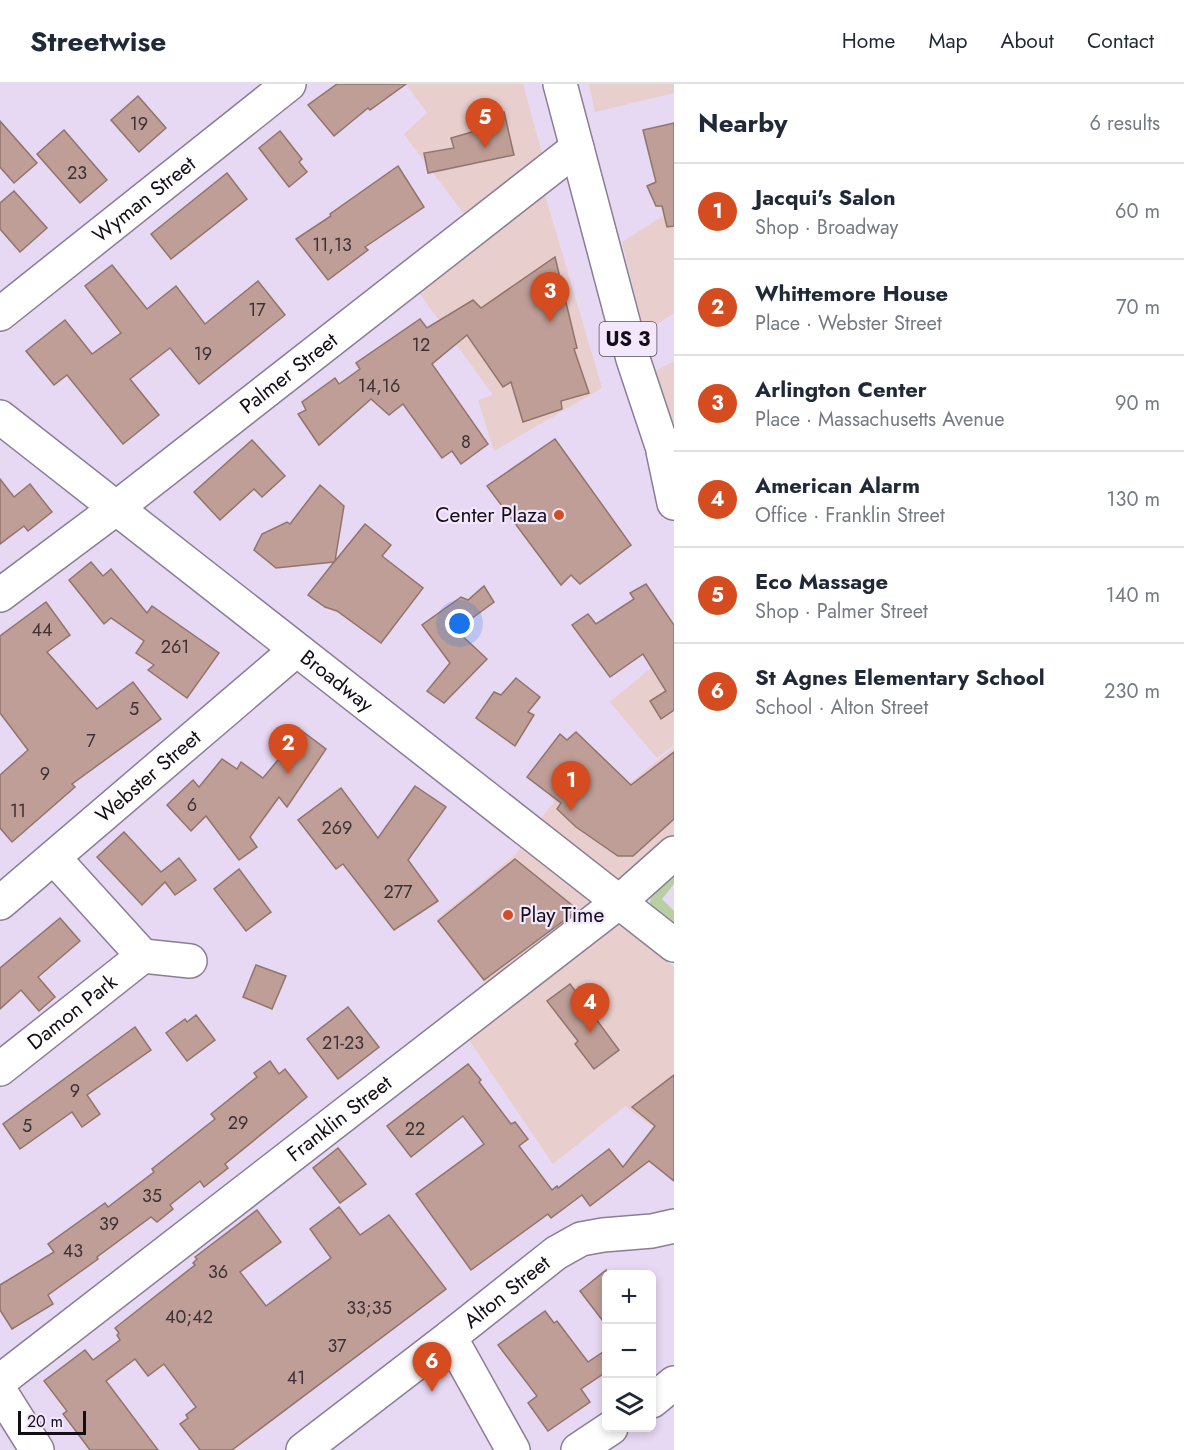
<!DOCTYPE html>
<html lang="en">
<head>
<meta charset="utf-8">
<style>
  :root { --surface:#fff; --page:#f2f2f3; --text:#1f2937; --muted:#747a83; --line:#e0e1e3; --accent:#d44c20 }
  body { margin:0; font-family:Jost,sans-serif; background:var(--page); color:var(--text) }
  .controls { position:absolute; right:18px; bottom:18px; display:grid; overflow:hidden; border-radius:9px; box-shadow:0 3px 9px #0003 }
  .controls button { width:54px; height:54px; display:grid; place-items:center; padding:0; border:0; border-bottom:2px solid var(--line); background:var(--surface); color:var(--text); font:30px sans-serif }
  .scale { position:absolute; left:18px; bottom:15px; width:68px; box-sizing:border-box; padding-left:6px; border:3px solid #120d16; border-top:0; font-size:16px; line-height:21px; white-space:nowrap; color:#120d16; -webkit-text-stroke:4px #f2e7fc; paint-order:stroke }
  .you { position:absolute; left:460px; top:540px; width:21px; height:21px; margin:-15px; border:4px solid #fff; border-radius:50%; background:#1a73e8; box-shadow:0 0 0 9px #1a73e833 }
  .badge { display:grid; place-items:center; width:39px; height:39px; border-radius:50%; background:var(--accent); color:#fff; font-size:20px; font-weight:700 }
  .pin { position:absolute; translate:-50% -50px; filter:drop-shadow(0 2px 3px #0008) }
  .pin::after { content:''; position:absolute; top:32px; width:21px; height:18px; background:inherit; clip-path:polygon(0 0,100% 0,50% 100%) }
  .list { margin:0; padding:0; list-style:none }
  h2 { display:flex; justify-content:space-between; align-items:center; height:78px; margin:0; padding:0 24px; font-size:26px }
  h2 small { font-size:20px; font-weight:400; color:var(--muted) }
  .list li { display:grid; grid-template-columns:39px 1fr auto; gap:18px; align-items:center; box-sizing:border-box; height:96px; padding:0 24px; border-top:2px solid var(--line) }
  .list b { display:block; font-size:22px; white-space:nowrap }
  .list p { margin:0; font-size:20px; white-space:nowrap; color:var(--muted) }
  .list em { font-size:20px; font-style:normal; color:var(--muted) }
  .icon { flex:none; width:33px; height:33px; fill:none; stroke:currentColor; stroke-width:2; stroke-linecap:round; stroke-linejoin:round }
  .map { position:relative; flex:none; width:674px; height:1366px; overflow:hidden }
  header { display:flex; align-items:center; gap:36px; box-sizing:border-box; height:84px; padding:0 30px; background:var(--surface); border-bottom:2px solid var(--line) }
  header strong { font-size:28px }
  nav { display:flex; gap:33px; margin-inline-start:auto; font-size:21px }
  main { display:flex }
  aside { flex:1; background:var(--surface) }
  .map>svg:first-child { display:block }
  .commercial { fill:#e8cecc }
  .green { fill:#b6d0a1 }
  .building { fill:#be9e96; stroke:#91746c; stroke-width:1.5 }
  .lines { fill:none; stroke-linecap:round; stroke-linejoin:round }
  .minor-casing { stroke:#8a7d95; stroke-width:36 }
  .major-casing { stroke:#8a7d95; stroke-width:36 }
  .highway-casing { stroke:#8a7d95; stroke-width:36 }
  .minor { stroke:#fff; stroke-width:33 }
  .major { stroke:#fff; stroke-width:33 }
  .highway { stroke:#fff; stroke-width:33 }
  .poi-dot { fill:#d44c20; stroke:#f2e7fc; stroke-width:2 }
  .labels { text-anchor:middle; dominant-baseline:central; stroke-width:4.5; stroke-linejoin:round; paint-order:stroke }
  .number-label { font-size:18px; fill:#3d3136 }
  .shield { fill:#f2e7fc; stroke:#554e5b; stroke-width:1.5 }
  .shield-label { font-size:20px; font-weight:bold; fill:#120d16 }
  .street-label { font-size:21px; fill:#120d16; stroke:#f2e7fc }
  .poi-label { font-size:21px; fill:#120d16; stroke:#f2e7fc; text-anchor:end }
</style>
</head>
<body>
<header>
<strong>Streetwise</strong>
<nav><a>Home</a><a>Map</a><a>About</a><a>Contact</a></nav>
</header>
<main>
<div class="map">
<svg width="674" height="1366" viewBox="0 0 674 1366">
  <rect width="100%" height="100%" fill="#e7d8f3"/>
  <!-- commercial -->
  <g class="commercial">
    <path d="M406,0H523L545,80L470,138L404,50L427,29Z"/>
    <path d="M589,0H674V9L595,28Z"/>
    <path d="M542,101L602,304L494,367L478,316L493,311L412,199Z"/>
    <path d="M674,125V229L644,249L622,158Z"/>
    <path d="M674,277V343L656,287Z"/>
    <path d="M674,565V661L657,674L610,618Z"/>
    <path d="M674,663V750L590,826L487,902L436,836L515,771L546,728L596,666L629,700Z"/>
    <path d="M617,838L674,883V1058L625,1022L553,1080L469,956Z"/>
  </g>
  <!-- green -->
  <path class="green" d="M674,786V800L662,815L674,827V844L650,826C648,808 662,798 674,786Z"/>
  <!-- building -->
  <g class="building">
    <path d="M337,0H406L370,26L368,24L334,52L308,21Z"/>
    <path d="M138,12L166,44L139,68L111,36Z"/>
    <path d="M504,28L514,71L428,89L424,69L454,64L451,54L479,46L476,33Z"/>
    <path d="M0,37L37,79L14,99L0,83Z"/>
    <path d="M674,39V142L667,143L662,122H656L647,102L656,98L643,46Z"/>
    <path d="M64,46L107,96L80,119L37,70Z"/>
    <path d="M280,47L302,75L299,78L307,88L289,103L259,64Z"/>
    <path d="M398,82L424,123L365,163L368,166L328,196L296,155L331,132L330,130Z"/>
    <path d="M227,89L247,115L171,175L151,150Z"/>
    <path d="M14,107L47,144L20,168L0,145V119Z"/>
    <path d="M555,173L577,264L574,265L589,309L561,317L562,325L523,338L511,298L503,303L467,251L432,280L488,360L461,380L452,367L442,374L403,320L389,331L371,315L319,361L298,330L306,326L302,318L335,294L339,300L360,285L356,279L420,235L427,244L473,216L481,224Z"/>
    <path d="M112,181L147,225L176,202L205,240L258,197L285,231L199,300L170,264L130,295L159,331L123,360L67,291L54,301L26,267L65,236L92,270L121,249L85,202Z"/>
    <path d="M555,355L631,461L580,500L571,491L561,501L487,402Z"/>
    <path d="M252,356L285,392L262,413L254,405L220,436L194,408Z"/>
    <path d="M0,395L14,413L30,400L52,428L28,447L24,442L0,460Z"/>
    <path d="M320,401L344,422L335,477L365,440L391,461L382,472L423,504L381,559L337,527L325,523L308,511L334,478L276,484L254,466L262,450L287,438L290,440Z"/>
    <path d="M91,478L103,492L111,485L147,529L152,522L219,569L187,614L148,586L154,581L136,569L144,557L111,534L104,540L69,496Z"/>
    <path d="M646,500L674,541V626L661,635L650,617L666,607L643,570L610,593L572,541L588,530L596,540L634,515L630,509Z"/>
    <path d="M484,502L494,518L456,546L487,575L444,619L427,607L450,579L422,541L461,513L468,516Z"/>
    <path d="M46,518L70,551L47,568L97,625L133,598L161,635L72,700L75,703L12,758L0,744V691L28,666L0,629V552Z"/>
    <path d="M516,594L540,613L528,628L534,631L515,662L476,634L494,608L501,611Z"/>
    <path d="M302,647L326,665L287,723L279,713L250,753L257,763L239,776L206,732L191,747L167,721L193,696L199,703L222,675L237,685L241,678L263,694Z"/>
    <path d="M576,648L631,701L674,668V735L633,772H618L576,743L557,725L561,719L527,693L560,650L567,656Z"/>
    <path d="M415,702L446,723L408,776L438,817L394,846L343,780L336,785L298,736L341,704L378,754Z"/>
    <path d="M124,748L161,788L179,774L196,796L175,811L165,798L142,821L97,773Z"/>
    <path d="M515,775L578,826L484,896L438,837Z"/>
    <path d="M239,785L271,828L246,847L214,805Z"/>
    <path d="M60,834L80,857L38,893L55,913L39,927L21,906L0,925V884Z"/>
    <path d="M256,881L286,892L272,925L243,913Z"/>
    <path d="M570,900L619,966L594,985L575,960L578,957L547,917Z"/>
    <path d="M348,923L379,963L338,995L307,955Z"/>
    <path d="M196,931L215,956L187,977L166,949L185,935L187,938Z"/>
    <path d="M135,943L151,966L87,1011L100,1030L82,1043L72,1028L20,1065L3,1040Z"/>
    <path d="M270,977L279,990L285,985L307,1013L225,1080L228,1084L204,1103L200,1097L170,1121L173,1125L157,1138L151,1133L97,1173L98,1175L48,1211L53,1220L12,1245L0,1226V1201L54,1168L48,1160L105,1119L108,1123L154,1088L152,1085L215,1035L211,1030L257,993L254,989Z"/>
    <path d="M468,980L481,996L479,998L511,1040L515,1038L528,1055L519,1062L552,1106L557,1102L558,1104L609,1065L623,1083L655,1042L632,1023L674,991V1097L649,1077L590,1122L582,1111L551,1134L548,1130L471,1186L416,1110L484,1060L463,1032L411,1073L387,1042Z"/>
    <path d="M338,1064L366,1100L340,1119L313,1084Z"/>
    <path d="M339,1123L360,1151L389,1131L446,1205L232,1366H200L180,1340L188,1334L186,1331L196,1323L164,1280L148,1292L135,1275L106,1297L158,1366H90L63,1330L67,1327L44,1297L85,1266L93,1276L120,1256L117,1251L119,1249L115,1244L195,1181L193,1179L197,1175L195,1173L257,1126L281,1158L240,1188L266,1222L331,1174L310,1145Z"/>
    <path d="M606,1186V1241L580,1207Z"/>
    <path d="M545,1227L554,1239L557,1237L588,1278L606,1266V1288L581,1305L590,1318L548,1347L528,1319L537,1312L498,1261Z"/>
  </g>
  <g class="lines">
    <!-- minor casing -->
    <g class="minor-casing">
      <g id="minor">
        <path id="s1" d="M0,230L289,0"/>
        <path id="s2" d="M0,511L115,425L577,64"/>
        <path id="s3" d="M0,819L296,566"/>
        <path d="M143,872L190,877"/>
        <path id="s4" d="M0,985L143,872L54,774"/>
        <path d="M450,1253L513,1366"/>
        <path id="s5" d="M0,1297L619,818L674,769"/>
        <path d="M652,1317L674,1299"/>
        <path id="s6" d="M303,1366L450,1253L556,1169L581,1155L603,1151L652,1147L674,1142"/>
        <path d="M578,1366L611,1344"/>
      </g>
    </g>
    <!-- major casing -->
    <g class="major-casing">
      <g id="major">
        <path id="s7" d="M0,333L674,861"/>
        <path d="M0,1307L37,1366"/>
      </g>
    </g>
    <!-- highway casing -->
    <g class="highway-casing">
      <g id="highway">
        <path d="M560,0L633,275L661,359L674,389"/>
        <path d="M663,367L674,419"/>
      </g>
    </g>
    <!-- minor -->
    <use href="#minor" class="minor"/>
    <!-- major -->
    <use href="#major" class="major"/>
    <!-- highway -->
    <use href="#highway" class="highway"/>
  </g>
  <!-- markers -->
  <g class="poi-dot">
    <circle cx="559" cy="431" r="6"/>
    <circle cx="508" cy="831" r="6"/>
  </g>
  <g class="labels">
    <!-- number labels -->
    <g class="number-label">
      <text x="139" y="40">19</text>
      <text x="77" y="89">23</text>
      <text x="332" y="161">11,13</text>
      <text x="257" y="226">17</text>
      <text x="421" y="261">12</text>
      <text x="203" y="270">19</text>
      <text x="379" y="302">14,16</text>
      <text x="466" y="358">8</text>
      <text x="42" y="546">44</text>
      <text x="175" y="563">261</text>
      <text x="134" y="625">5</text>
      <text x="91" y="657">7</text>
      <text x="45" y="690">9</text>
      <text x="192" y="721">6</text>
      <text x="18" y="727">11</text>
      <text x="337" y="744">269</text>
      <text x="398" y="808">277</text>
      <text x="343" y="959">21-23</text>
      <text x="75" y="1007">9</text>
      <text x="238" y="1039">29</text>
      <text x="27" y="1042">5</text>
      <text x="415" y="1045">22</text>
      <text x="152" y="1112">35</text>
      <text x="109" y="1140">39</text>
      <text x="73" y="1167">43</text>
      <text x="218" y="1188">36</text>
      <text x="369" y="1224">33;35</text>
      <text x="189" y="1233">40;42</text>
      <text x="337" y="1262">37</text>
      <text x="296" y="1294">41</text>
    </g>
    <!-- shield labels -->
    <rect class="shield" x="599.5" y="238" width="57" height="34" rx="4.5"/>
    <g class="shield-label">
      <text x="628" y="255">US 3</text>
    </g>
    <!-- street labels -->
    <g class="street-label">
      <text stroke="none"><textPath href="#s1" startOffset="184">Wyman Street</textPath></text>
      <text stroke="none"><textPath href="#s2" startOffset="364">Palmer Street</textPath></text>
      <text stroke="none"><textPath href="#s7" startOffset="428">Broadway</textPath></text>
      <text stroke="none"><textPath href="#s3" startOffset="195">Webster Street</textPath></text>
      <text stroke="none"><textPath href="#s4" startOffset="92">Damon Park</textPath></text>
      <text stroke="none"><textPath href="#s5" startOffset="429">Franklin Street</textPath></text>
      <text stroke="none"><textPath href="#s6" startOffset="258">Alton Street</textPath></text>
    </g>
    <!-- poi labels -->
    <g class="poi-label">
      <text x="547" y="431">Center Plaza</text>
      <text x="520" y="831" text-anchor="start">Play Time</text>
    </g>
  </g>
</svg>
<div class="controls">
<button>+</button>
<button>−</button>
<button><svg class="icon" aria-label="layers" viewBox="0 0 24 24"><path d="M12 4l9 5-9 5-9-5zM3 14l9 5 9-5"/></svg></button>
</div>
<div class="scale">20 m</div>
<div class="you"></div>
<div class="pin badge" style="left:571px;top:727px">1</div>
<div class="pin badge" style="left:288px;top:690px">2</div>
<div class="pin badge" style="left:550px;top:238px">3</div>
<div class="pin badge" style="left:590px;top:949px">4</div>
<div class="pin badge" style="left:485px;top:64px">5</div>
<div class="pin badge" style="left:432px;top:1308px">6</div>
</div>
<aside>
<h2>Nearby<small>6 results</small></h2>
<ul class="list">
<li><span class="badge">1</span><div><b>Jacqui's Salon</b><p>Shop · Broadway</p></div><em>60 m</em></li>
<li><span class="badge">2</span><div><b>Whittemore House</b><p>Place · Webster Street</p></div><em>70 m</em></li>
<li><span class="badge">3</span><div><b>Arlington Center</b><p>Place · Massachusetts Avenue</p></div><em>90 m</em></li>
<li><span class="badge">4</span><div><b>American Alarm</b><p>Office · Franklin Street</p></div><em>130 m</em></li>
<li><span class="badge">5</span><div><b>Eco Massage</b><p>Shop · Palmer Street</p></div><em>140 m</em></li>
<li><span class="badge">6</span><div><b>St Agnes Elementary School</b><p>School · Alton Street</p></div><em>230 m</em></li>
</ul>
</aside>
</main>
</body>
</html>
